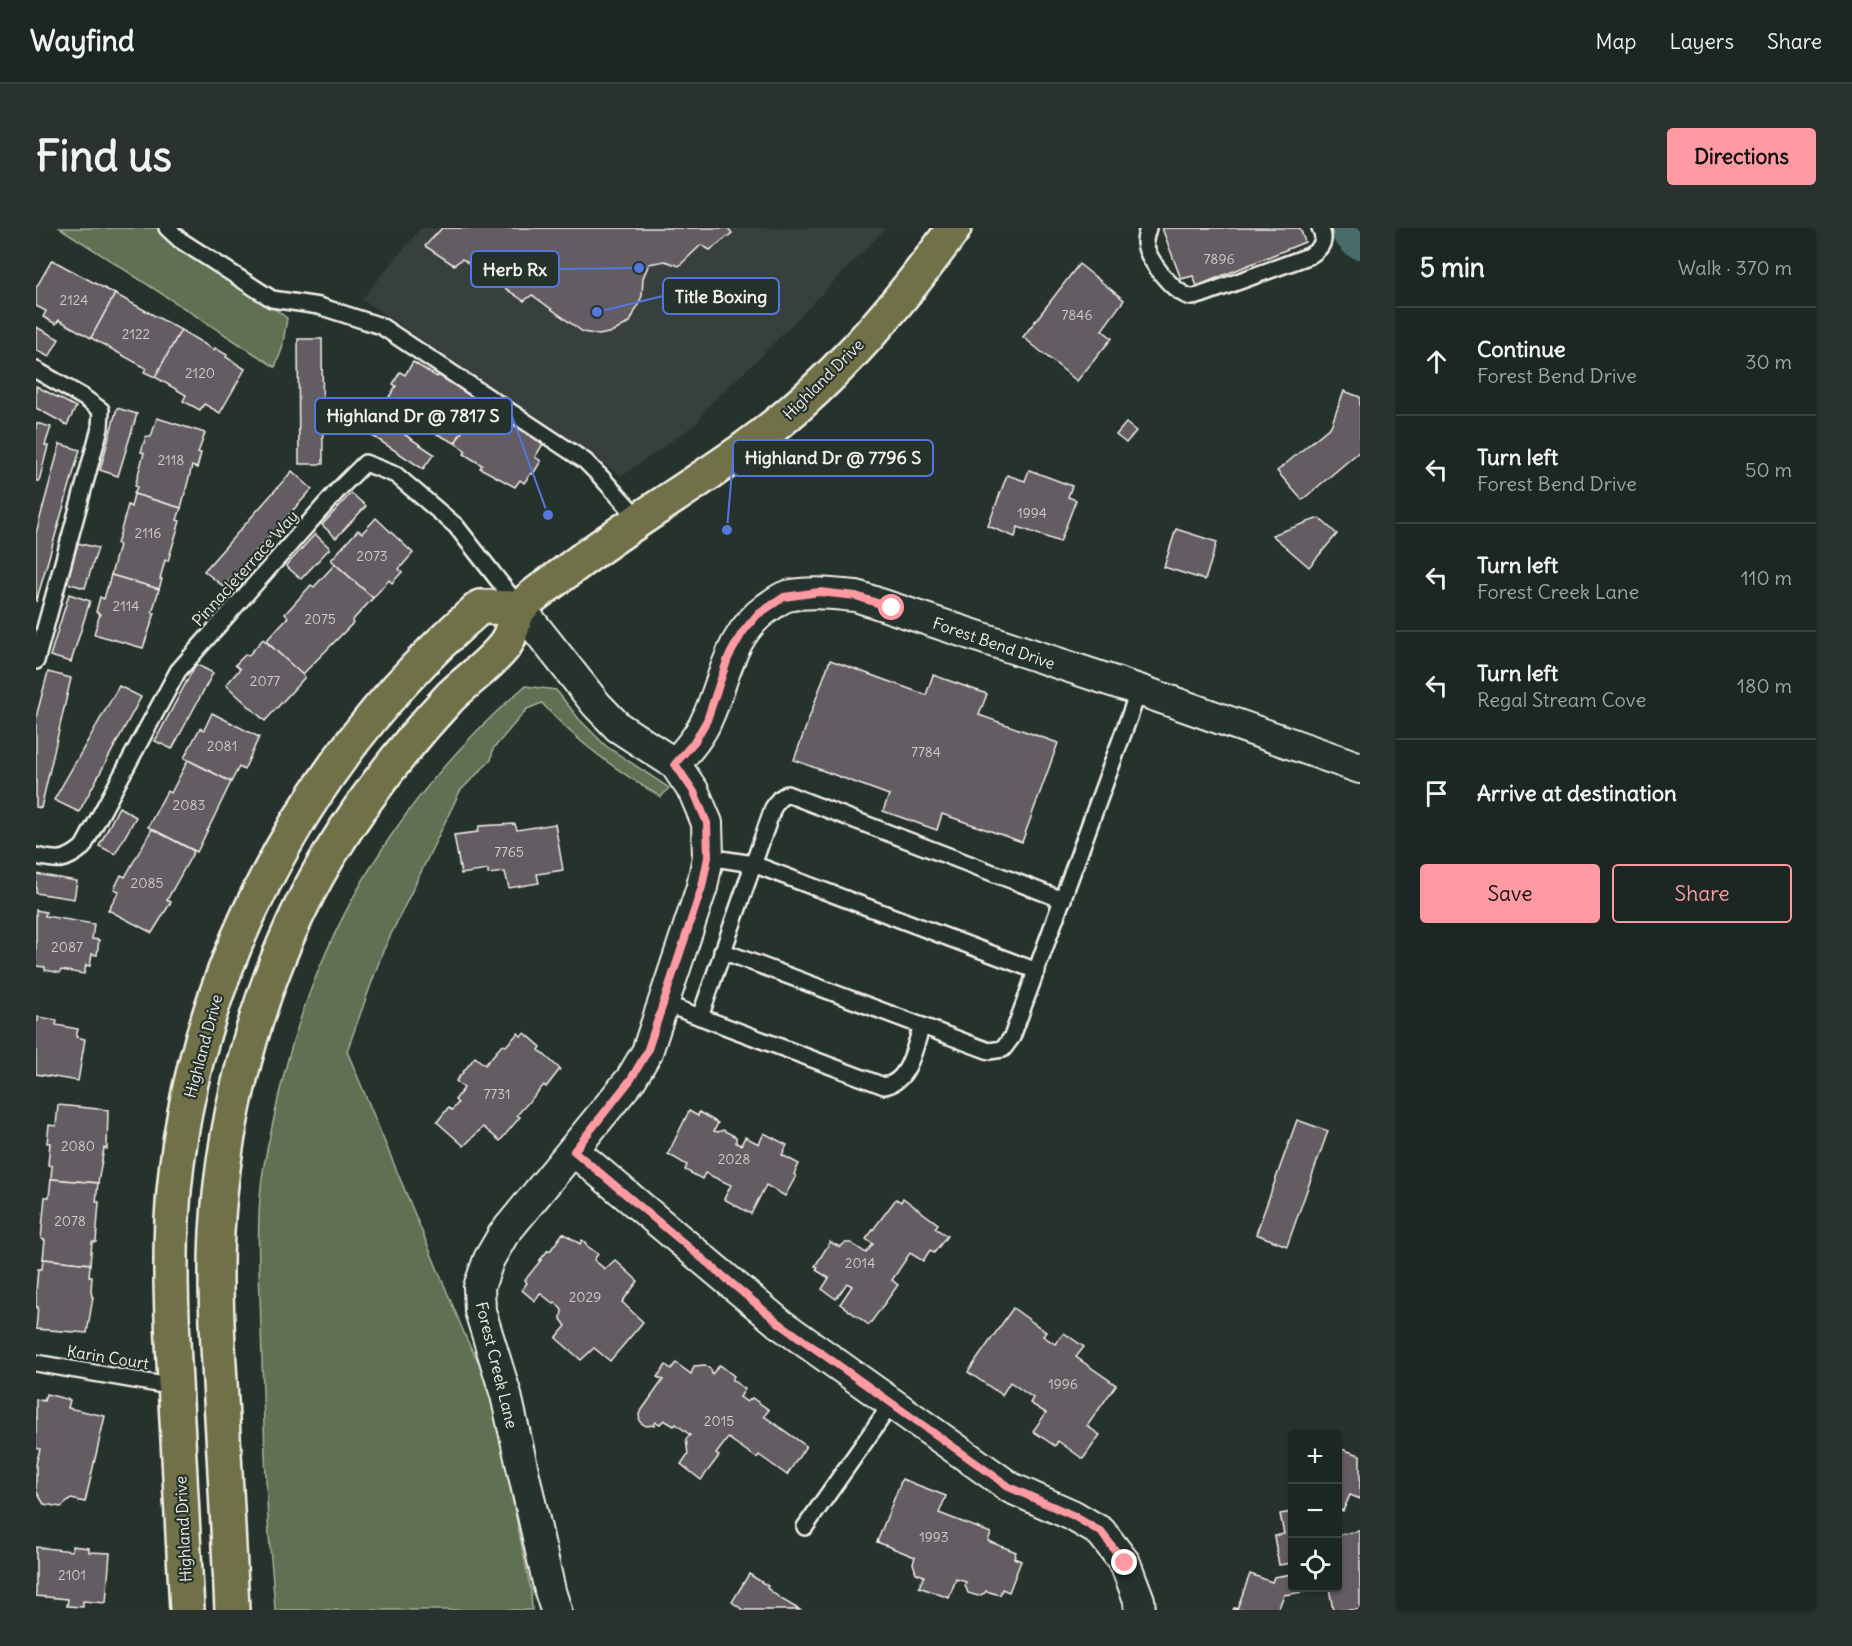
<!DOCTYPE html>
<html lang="en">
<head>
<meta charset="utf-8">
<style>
  :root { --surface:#1c2622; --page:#29322f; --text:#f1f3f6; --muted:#a0a5a5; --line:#3a4340; --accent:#ff9aa2 }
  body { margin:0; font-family:Delius,sans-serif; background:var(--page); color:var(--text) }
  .controls { position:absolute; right:18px; bottom:18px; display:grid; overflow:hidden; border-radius:6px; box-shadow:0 2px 4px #0004 }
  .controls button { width:54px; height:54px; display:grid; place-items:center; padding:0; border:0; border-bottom:2px solid var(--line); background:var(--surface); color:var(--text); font:30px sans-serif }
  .stop { position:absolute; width:18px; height:18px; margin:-14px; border:4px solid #ff9aa2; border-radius:50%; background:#fff }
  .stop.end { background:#ff9aa2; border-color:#fff; box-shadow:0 2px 6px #0008 }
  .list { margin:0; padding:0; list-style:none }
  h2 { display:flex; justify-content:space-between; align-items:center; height:78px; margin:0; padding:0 24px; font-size:26px }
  h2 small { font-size:20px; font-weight:400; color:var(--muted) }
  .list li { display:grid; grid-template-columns:39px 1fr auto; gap:18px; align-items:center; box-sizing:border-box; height:108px; padding:0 24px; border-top:2px solid var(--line) }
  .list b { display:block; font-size:22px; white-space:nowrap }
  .list p { margin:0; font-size:20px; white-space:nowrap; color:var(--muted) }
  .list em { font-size:20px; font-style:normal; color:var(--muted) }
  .actions { display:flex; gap:12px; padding:18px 24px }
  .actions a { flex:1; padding:14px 0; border:2px solid var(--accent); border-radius:6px; text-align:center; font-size:21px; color:var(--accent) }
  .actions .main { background:var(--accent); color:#111 }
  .icon { flex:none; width:33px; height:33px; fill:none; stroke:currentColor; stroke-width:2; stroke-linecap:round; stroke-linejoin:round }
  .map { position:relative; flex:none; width:1324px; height:1382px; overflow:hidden; border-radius:6px }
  header { display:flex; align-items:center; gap:36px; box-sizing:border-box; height:84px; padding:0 30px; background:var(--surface); border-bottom:2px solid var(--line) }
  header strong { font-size:28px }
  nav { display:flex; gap:33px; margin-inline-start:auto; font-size:21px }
  .intro { display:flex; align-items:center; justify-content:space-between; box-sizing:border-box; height:144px; padding:0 36px }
  h1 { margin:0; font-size:42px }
  .button { padding:15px 27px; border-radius:6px; background:var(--accent); color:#111; font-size:21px; font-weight:700 }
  main { display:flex; gap:36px; padding:0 36px }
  aside { flex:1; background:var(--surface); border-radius:6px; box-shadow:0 2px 4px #0004 }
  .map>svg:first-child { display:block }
  .built { fill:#393f3e }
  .green { fill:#5f7052; stroke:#aab09d; stroke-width:1.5 }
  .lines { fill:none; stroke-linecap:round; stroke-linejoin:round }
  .river { stroke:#476c6b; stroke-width:46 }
  .building { fill:#645c64; stroke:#f4f1e8; stroke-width:1.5 }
  .lane-casing { stroke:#f4f1e8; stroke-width:20 }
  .street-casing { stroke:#f4f1e8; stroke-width:34 }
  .primary-casing { stroke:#f4f1e8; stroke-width:38 }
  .lane { stroke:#26332d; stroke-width:15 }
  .street { stroke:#26332d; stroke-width:30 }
  .primary { stroke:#70704a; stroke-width:33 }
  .route { stroke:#ff9aa2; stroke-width:8 }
  .labels { text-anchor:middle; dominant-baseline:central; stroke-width:4.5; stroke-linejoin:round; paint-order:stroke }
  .number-label { font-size:14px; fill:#d0ccc7 }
  .street-label { font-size:16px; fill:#f4f1e8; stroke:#26332d }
  .leader { fill:none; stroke:#5377dc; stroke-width:2 }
  .callout-dot { fill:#5377dc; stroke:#26332d; stroke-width:2 }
  .callout { fill:#26332d; stroke:#5377dc; stroke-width:2 }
  .callout-label { font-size:18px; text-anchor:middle; font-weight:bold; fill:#f4f1e8 }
</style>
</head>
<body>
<header>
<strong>Wayfind</strong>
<nav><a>Map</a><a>Layers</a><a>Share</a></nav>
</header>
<div class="intro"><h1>Find us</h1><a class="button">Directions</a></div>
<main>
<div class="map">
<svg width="1324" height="1382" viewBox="0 0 1324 1382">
  <rect width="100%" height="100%" fill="#26332d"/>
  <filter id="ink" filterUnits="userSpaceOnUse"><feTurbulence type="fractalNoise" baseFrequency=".0167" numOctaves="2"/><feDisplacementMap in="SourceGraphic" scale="12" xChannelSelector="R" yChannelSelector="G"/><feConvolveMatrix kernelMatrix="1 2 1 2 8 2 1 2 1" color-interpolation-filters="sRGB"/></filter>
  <g filter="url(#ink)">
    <!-- built -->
    <path class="built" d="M385,0H850L722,131L671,179L662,194L586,248L326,71Z"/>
    <!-- green -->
    <g class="green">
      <path d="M24,0H129L251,90L246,121L239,139Z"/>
      <path d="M489,458L520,462L543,491L570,518L633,560L625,569C581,543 540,514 506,475L491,481L457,521L455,532L424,563L347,723L311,823L431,1112L452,1152L495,1363L496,1382H239C237,1345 232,1308 231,1271C228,1214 227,1157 225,1100C224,1053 220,1006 225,959C227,936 233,913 238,890C272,719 357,572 489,458Z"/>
    </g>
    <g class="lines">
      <!-- river -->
      <path class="river" d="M1317,0L1324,8"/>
    </g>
    <!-- building -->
    <g class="building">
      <path d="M406,0H692L696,5L674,22L665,17L643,38L629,33L613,36L607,50L606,68L594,94L577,104L563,107L547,104L496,67L488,73L426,31L418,37L389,18Z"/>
      <path d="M1126,0H1264L1269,14L1161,58L1157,48L1145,51Z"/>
      <path d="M16,32L79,66L55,110L23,92L20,96L7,89L10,83L0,78V60Z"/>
      <path d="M1043,36L1088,72L1066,102L1076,110L1041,153L987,109Z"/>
      <path d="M79,66L145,102L119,149L108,144L110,140L55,110Z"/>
      <path d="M0,99L23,111L13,129L0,122Z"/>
      <path d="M145,102L178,122L179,120L191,127L190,129L209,141L184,185L168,176L164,182L147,173L150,167L119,149Z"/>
      <path d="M262,111H286L287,236H263Z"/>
      <path d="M377,134L401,149L402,147L422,159L424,156L437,164L435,168L444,174L419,215L391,201L389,203L353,179L358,172L353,169L360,158L357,156L364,144L369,147Z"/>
      <path d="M0,158L40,179L31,197L0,180Z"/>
      <path d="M1308,163L1324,169V223L1266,272L1241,243L1295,198Z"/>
      <path d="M444,174L453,180L455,177L469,185L467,188L507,216L499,229L505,233L497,246L495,245L488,255L484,252L479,259L444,240L446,237L428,226L430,223L419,215Z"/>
      <path d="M81,180L101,186L82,248L64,242Z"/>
      <path d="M342,189L398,226L387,241L332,205Z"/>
      <path d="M121,190L169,205L162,225H165L161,240L156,238L145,280L98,266L101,259L99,258L108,225L105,224L110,208L115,209Z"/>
      <path d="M0,195L15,199L9,217L12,218L3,253H0Z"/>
      <path d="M1090,195L1100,203L1090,215L1080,207Z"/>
      <path d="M24,216L44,222L0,374V305Z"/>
      <path d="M993,242L1036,258L1032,269L1040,272L1024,314L982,299L979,309L952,298L971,247L989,253Z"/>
      <path d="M256,243L276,261L188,359L168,343Z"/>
      <path d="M315,265L330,278L300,310L286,297Z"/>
      <path d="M98,266L145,280L141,292L144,293L132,333L129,332L124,351H126L123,361L75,347L83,317L81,316L92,277L95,279Z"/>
      <path d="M340,290L377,325L363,341L366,344L356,355L353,352L337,370L295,332L322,302L326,305Z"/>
      <path d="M1283,290L1301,306L1273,339L1236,307Z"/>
      <path d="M1140,301L1181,314L1169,352L1128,339Z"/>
      <path d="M279,306L294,320L265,351L250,338Z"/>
      <path d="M42,315L62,320L49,360L31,355Z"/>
      <path d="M299,336L337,370L316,393L317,395L266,447L230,413L252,389L249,386L275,357L278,359Z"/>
      <path d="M75,347L123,361L116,385H119L107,420L58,406L64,386L60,384L64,369L68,371Z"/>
      <path d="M33,366L54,373L35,434L14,428Z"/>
      <path d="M227,411L269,449L229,493L190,457L204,441L199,437L210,426L212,428Z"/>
      <path d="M794,432L890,467L897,447L951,466L943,487L1022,515L986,614L906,586L901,602L847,583L853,567L758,532Z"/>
      <path d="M160,436L177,445L136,521L119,513Z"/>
      <path d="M12,444L35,450L5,580L0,579V489Z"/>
      <path d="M83,458L105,469L43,584L18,572Z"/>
      <path d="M176,485L223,509L208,542L203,539L195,554L148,530L164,500L168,502Z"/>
      <path d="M152,532L195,554L161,624L112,599L131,563L135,565Z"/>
      <path d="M83,579L100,589L79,626L63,618Z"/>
      <path d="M479,596L481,602L519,596L527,642L501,646L503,655L473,660L469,644L452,646V642L425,646L418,607L442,604L443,598Z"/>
      <path d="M116,601L158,623L131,672L135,674L116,705L72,682L83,663L78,661L85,647L89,649Z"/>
      <path d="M0,646L41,653L38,671L0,665Z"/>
      <path d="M0,682L10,684L9,688L58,696L56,711L63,712L61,727L56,726L54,738L50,737L48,746L25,742L24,745L9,742V739L0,738Z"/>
      <path d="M2,789L21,792L20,797L42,801L40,809L49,811L42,853L0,846V793H2Z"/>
      <path d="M482,805L485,808L489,805L505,819L503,822L524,841L510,859L508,857L481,887L484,889L464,913L447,899L428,918L401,894L412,880L416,882L422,875L419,872L428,860L420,853L439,829L449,837L466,817L470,818Z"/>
      <path d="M22,877L72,882L71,921L68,920L62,955L15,951L16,938L12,937L14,915H11L13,897L20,898Z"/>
      <path d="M653,883L662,888L663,884L682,895L678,903L682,904L687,902L700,909V915L705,917L709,909L723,916L728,905L751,917L746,927L763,936L758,946L760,948L749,968L730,957L715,986L688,971L695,957L669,945L666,951L649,942L651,937L632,926Z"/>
      <path d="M1261,892L1292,903L1251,1018L1220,1006Z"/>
      <path d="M15,951L62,955L60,974H63L60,1014H56L54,1036L7,1031L9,1012L5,1011L9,969H13Z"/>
      <path d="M867,970L902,996L899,1000L911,1008L898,1025L894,1022L887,1033L874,1025L856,1052L862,1057L833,1097L804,1076L816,1058L811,1055L800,1071L786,1061L793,1050L780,1042L782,1039L779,1038L794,1014L804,1019L809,1015H815L830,1025L837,1016L830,1011L860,971L865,974Z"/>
      <path d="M527,1005L544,1016L546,1012L549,1014L551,1018L562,1026L558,1032L569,1041L579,1032L602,1053L586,1074L607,1094L574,1133L558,1120L545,1132L520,1110L530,1098L525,1091L526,1082L519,1074L518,1076L504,1065L499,1073L486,1062L491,1055L489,1052L505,1032H504L512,1022L514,1023Z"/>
      <path d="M7,1031L54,1036L53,1049H56L55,1062L56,1069H57L51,1105L0,1101L2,1079H0V1064L2,1041H6Z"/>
      <path d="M977,1080L1010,1104L1007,1108L1019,1116L1028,1105L1048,1119L1040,1129L1080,1157L1051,1198L1064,1207L1047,1231L1022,1213L1019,1218L997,1203L1010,1185L994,1175L997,1170L974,1154L966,1167L932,1144Z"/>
      <path d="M640,1135L655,1146L658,1138L669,1137L675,1142L676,1146L684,1137L698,1148L696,1152L709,1161L704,1169L711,1174L716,1170L733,1182L728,1188L770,1218L751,1247L723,1227L721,1230L692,1210L680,1226L683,1228L665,1252L645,1236L652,1226L650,1211L654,1207L640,1196L638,1198L628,1192L624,1196L620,1194L618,1197L610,1198L604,1194L603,1186L627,1152L621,1149L630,1137L635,1141Z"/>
      <path d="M10,1166L34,1172L32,1180L69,1188L49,1274L35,1271L25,1279L8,1276L0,1263V1236L4,1221L0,1220V1171L8,1173Z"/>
      <path d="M1302,1220L1324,1227V1271L1314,1267L1307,1283L1302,1281Z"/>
      <path d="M866,1251L910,1268L903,1285L955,1305L952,1313L980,1324L978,1330L985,1333L973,1364L966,1361L964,1367L950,1363L949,1365L942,1368L932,1365L929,1357L930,1354L920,1351L913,1370L883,1359L888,1348L880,1345L877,1335L879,1329L841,1314Z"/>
      <path d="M1256,1284V1335L1243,1337L1238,1308L1248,1306L1244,1286Z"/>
      <path d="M1324,1303V1382H1297L1293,1360H1302V1305V1307Z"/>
      <path d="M36,1318L53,1320V1324L74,1325L70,1375L47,1373V1379L31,1378L32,1371L0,1368V1319L36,1323Z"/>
      <path d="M713,1346L732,1358L731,1360L745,1371L764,1382H707L696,1374Z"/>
      <path d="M1214,1346L1236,1354L1238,1349L1256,1346V1360H1292L1248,1367L1242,1382H1197L1198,1380L1201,1381Z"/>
    </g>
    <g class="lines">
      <!-- lane casing -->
      <g class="lane-casing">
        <g id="lane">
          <path d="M131,0L144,12L236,71L283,78L345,98L549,233L565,249L604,292"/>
          <path d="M1112,0C1111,4 1109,9 1109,14C1110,30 1138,67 1156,69C1159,69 1162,68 1165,67L1273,28C1285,21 1291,13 1284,0"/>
          <path d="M0,142L47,169L65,182L64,200L0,433"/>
          <path d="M0,628C22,633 29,634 47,619L142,443L303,261L329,235L360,247L420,298L484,380"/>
          <path d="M672,629L717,636L1001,743"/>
          <path d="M686,723L953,823L967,821L976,809L1103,462"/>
          <path d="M627,775L848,858C874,854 878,819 886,798"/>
          <path d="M664,789L737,580L743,571L751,566L1027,672"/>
          <path d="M0,1135L139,1159"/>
          <path d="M769,1299L856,1175"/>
        </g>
      </g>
      <!-- street casing -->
      <g class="street-casing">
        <g id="street">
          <path d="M484,380L560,476L582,499L639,536L658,564L671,595L672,629L666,659L611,824L595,851L467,1007L453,1031L443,1059L444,1083L470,1167L514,1363L520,1382"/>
          <path d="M639,536C651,522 664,508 671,491C689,452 693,407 731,380C737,376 744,370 751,368C774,363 796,366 820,368L1103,462L1324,540"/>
          <path d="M538,923L743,1095L975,1260L1036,1287L1065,1304L1089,1335L1103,1372L1104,1382"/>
        </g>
      </g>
      <!-- primary casing -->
      <g class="primary-casing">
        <g id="primary">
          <path d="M151,1382C147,1312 144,1243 140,1173C137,1113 133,1052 136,991C149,755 266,533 444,379L484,380"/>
          <path d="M196,1382C193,1312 189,1242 185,1172C182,1117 178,1060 181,1004C188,878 227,738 292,629C327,572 368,518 414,469C431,452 454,437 469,417C477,406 477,389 485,379C493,369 520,352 531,343C587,300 647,264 704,224C789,164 858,83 918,0"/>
        </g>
      </g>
      <!-- lane -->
      <use href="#lane" class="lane"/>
      <!-- street -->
      <use href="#street" class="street"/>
      <!-- primary -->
      <use href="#primary" class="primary"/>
    </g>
  </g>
  <g class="lines" filter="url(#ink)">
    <!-- route -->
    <path class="route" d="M856,380L820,368L783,364L748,369L721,387L706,405L692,430L671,492L659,513L639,536L658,564L671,595L672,629L666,659L611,824L595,851L538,923L743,1095L975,1260L1036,1287L1065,1304L1089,1335"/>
  </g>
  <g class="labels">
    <!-- number labels -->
    <g class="number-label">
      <text x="1183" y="31">7896</text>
      <text x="38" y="72">2124</text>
      <text x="1041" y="87">7846</text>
      <text x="100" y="106">2122</text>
      <text x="164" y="145">2120</text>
      <text x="135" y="232">2118</text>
      <text x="996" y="285">1994</text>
      <text x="112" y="305">2116</text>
      <text x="336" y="328">2073</text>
      <text x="90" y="378">2114</text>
      <text x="284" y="391">2075</text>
      <text x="229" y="453">2077</text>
      <text x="186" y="518">2081</text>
      <text x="890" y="524">7784</text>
      <text x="153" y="577">2083</text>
      <text x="473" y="624">7765</text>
      <text x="111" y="655">2085</text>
      <text x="31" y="719">2087</text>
      <text x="461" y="866">7731</text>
      <text x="42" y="918">2080</text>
      <text x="698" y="931">2028</text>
      <text x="34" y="993">2078</text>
      <text x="824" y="1035">2014</text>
      <text x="549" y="1069">2029</text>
      <text x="1027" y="1156">1996</text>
      <text x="683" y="1193">2015</text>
      <text x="898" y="1309">1993</text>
      <text x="36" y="1347">2101</text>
    </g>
    <!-- street labels -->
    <g class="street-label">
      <text transform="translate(787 151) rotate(-45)">Highland Drive</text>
      <text transform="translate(209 340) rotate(-48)">Pinnacleterrace Way</text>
      <text transform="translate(958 415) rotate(19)">Forest Bend Drive</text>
      <text transform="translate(167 818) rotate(-75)">Highland Drive</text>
      <text transform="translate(72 1129) rotate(9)">Karin Court</text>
      <text transform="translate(461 1137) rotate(76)">Forest Creek Lane</text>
      <text transform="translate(147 1301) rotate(-93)">Highland Drive</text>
    </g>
  </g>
  <!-- callouts -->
  <path class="leader" d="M603 40L523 41M561 84L627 68M512 287L476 188M691 302L697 230"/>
  <g class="callout-dot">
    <circle cx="603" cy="40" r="6"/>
    <circle cx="561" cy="84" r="6"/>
    <circle cx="512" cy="287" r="6"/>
    <circle cx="691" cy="302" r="6"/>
  </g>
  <g class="callout">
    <rect x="435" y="23" width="88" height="36" rx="6"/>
    <rect x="627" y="50" width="116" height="36" rx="6"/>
    <rect x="279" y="170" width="197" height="36" rx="6"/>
    <rect x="697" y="212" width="200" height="36" rx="6"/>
  </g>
  <g class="callout-label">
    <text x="479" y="48">Herb Rx</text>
    <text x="685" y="75">Title Boxing</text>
    <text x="377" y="194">Highland Dr @ 7817 S</text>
    <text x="797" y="236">Highland Dr @ 7796 S</text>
  </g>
</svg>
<div class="controls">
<button>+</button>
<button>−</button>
<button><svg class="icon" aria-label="locate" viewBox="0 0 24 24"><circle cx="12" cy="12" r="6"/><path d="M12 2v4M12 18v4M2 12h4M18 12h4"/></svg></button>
</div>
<div class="stop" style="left:856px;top:380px"></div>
<div class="stop end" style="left:1089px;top:1335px"></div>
</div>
<aside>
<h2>5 min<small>Walk · 370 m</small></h2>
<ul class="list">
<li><svg class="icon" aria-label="ahead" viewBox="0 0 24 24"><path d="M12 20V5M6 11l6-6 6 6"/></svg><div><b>Continue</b><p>Forest Bend Drive</p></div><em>30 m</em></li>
<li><svg class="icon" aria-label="left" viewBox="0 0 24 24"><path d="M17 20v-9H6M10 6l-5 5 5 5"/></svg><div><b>Turn left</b><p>Forest Bend Drive</p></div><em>50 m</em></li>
<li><svg class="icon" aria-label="left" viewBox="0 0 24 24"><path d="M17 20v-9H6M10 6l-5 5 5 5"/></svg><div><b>Turn left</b><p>Forest Creek Lane</p></div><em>110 m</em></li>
<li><svg class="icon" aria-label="left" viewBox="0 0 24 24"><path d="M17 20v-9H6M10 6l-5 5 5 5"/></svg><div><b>Turn left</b><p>Regal Stream Cove</p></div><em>180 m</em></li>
<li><svg class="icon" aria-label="arrive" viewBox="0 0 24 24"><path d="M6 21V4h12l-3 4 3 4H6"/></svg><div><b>Arrive at destination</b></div></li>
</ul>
<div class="actions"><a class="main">Save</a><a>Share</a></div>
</aside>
</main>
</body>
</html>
